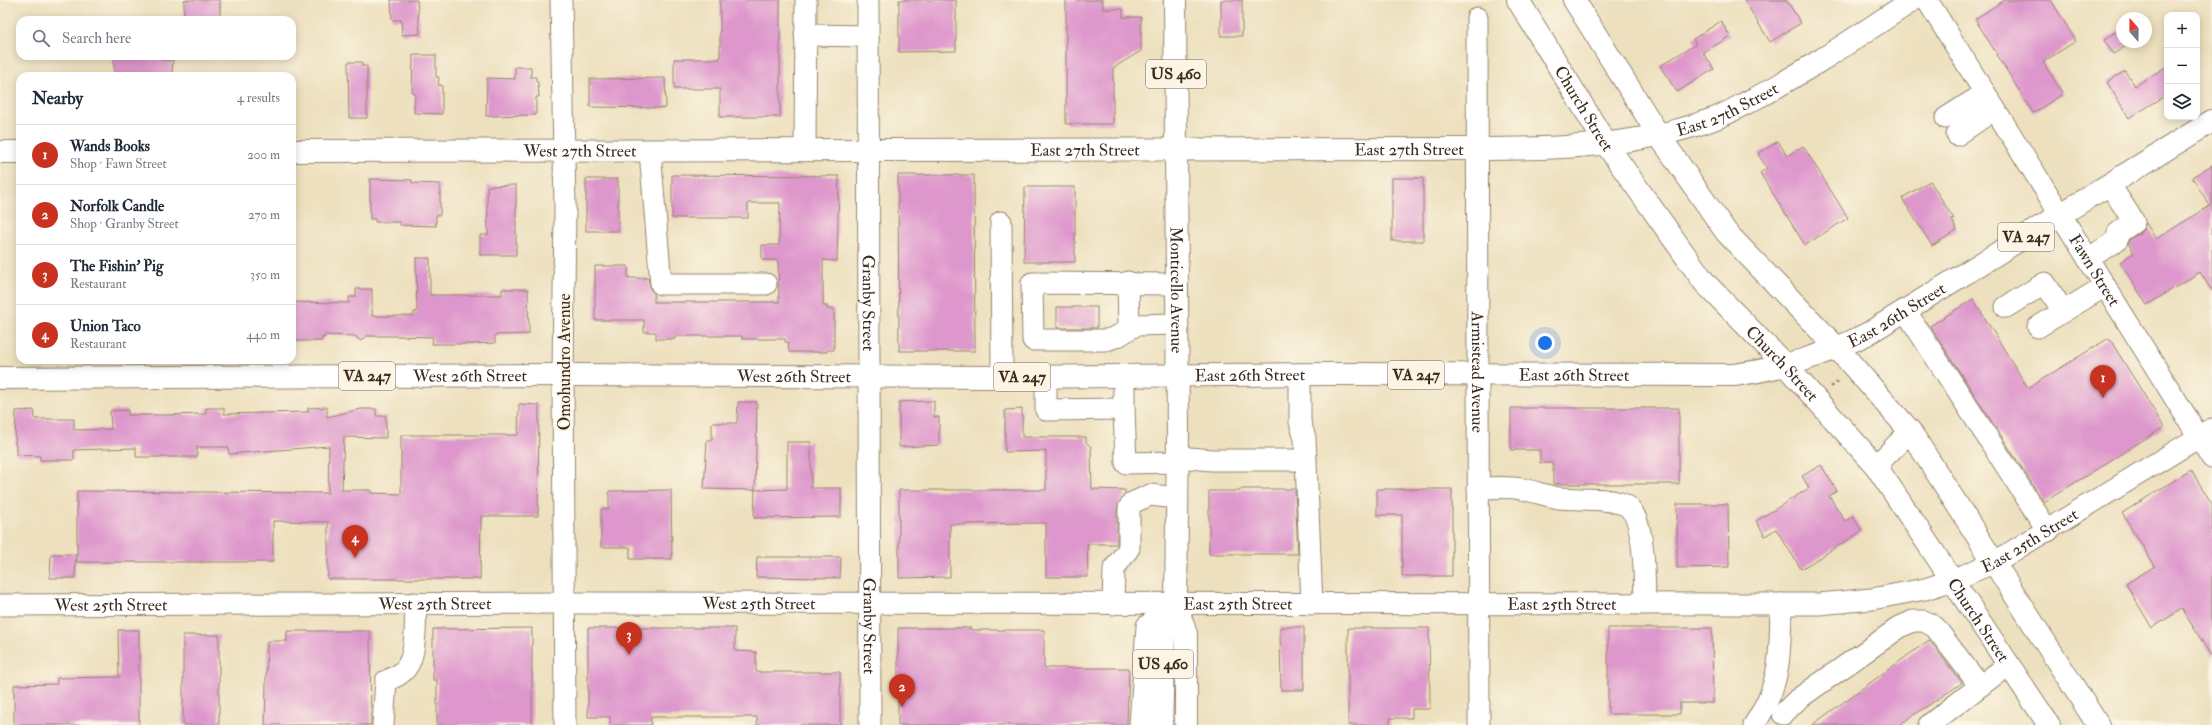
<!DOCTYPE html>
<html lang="en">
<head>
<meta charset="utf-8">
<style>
  :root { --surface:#fff; --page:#f6f6f7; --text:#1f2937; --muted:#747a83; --line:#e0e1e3; --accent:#c8321e }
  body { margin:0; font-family:"IM FELL Double Pica",serif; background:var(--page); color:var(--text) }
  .controls { position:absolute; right:12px; top:12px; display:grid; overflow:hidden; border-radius:8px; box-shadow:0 2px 10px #0003 }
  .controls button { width:36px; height:36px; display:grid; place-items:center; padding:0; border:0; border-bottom:1px solid var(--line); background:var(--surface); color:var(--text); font:20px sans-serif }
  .compass { position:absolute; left:2116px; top:12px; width:36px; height:36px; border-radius:50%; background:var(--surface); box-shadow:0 2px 10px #0003; rotate:340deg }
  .you { position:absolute; left:1545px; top:343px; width:14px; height:14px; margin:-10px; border:3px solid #fff; border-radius:50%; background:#1a73e8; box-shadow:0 0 0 6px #1a73e833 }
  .badge { display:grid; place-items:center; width:26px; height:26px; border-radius:50%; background:var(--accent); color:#fff; font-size:13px; font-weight:700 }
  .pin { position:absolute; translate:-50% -33px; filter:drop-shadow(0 1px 2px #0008) }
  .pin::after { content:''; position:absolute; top:21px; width:14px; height:12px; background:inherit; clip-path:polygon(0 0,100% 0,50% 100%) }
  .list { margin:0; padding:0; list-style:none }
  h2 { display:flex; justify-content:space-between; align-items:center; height:52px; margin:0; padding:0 16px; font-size:17px }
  h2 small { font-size:13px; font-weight:400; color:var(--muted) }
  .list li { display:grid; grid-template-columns:26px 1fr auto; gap:12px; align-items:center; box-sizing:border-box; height:60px; padding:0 16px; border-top:1px solid var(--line) }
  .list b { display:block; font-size:15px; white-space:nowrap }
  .list p { margin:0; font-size:13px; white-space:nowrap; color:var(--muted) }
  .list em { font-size:13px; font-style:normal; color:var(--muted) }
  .icon { flex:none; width:22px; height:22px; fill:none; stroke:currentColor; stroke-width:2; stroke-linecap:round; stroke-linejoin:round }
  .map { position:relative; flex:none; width:2212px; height:725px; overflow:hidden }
  .search { position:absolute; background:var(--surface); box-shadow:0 2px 10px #0003; left:16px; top:16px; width:280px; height:44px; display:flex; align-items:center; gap:10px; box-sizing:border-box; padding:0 14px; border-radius:12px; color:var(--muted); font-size:15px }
  .panel { position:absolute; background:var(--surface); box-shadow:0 2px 10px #0003; left:16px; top:72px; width:280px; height:292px; border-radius:12px }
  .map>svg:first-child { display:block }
  .building { fill:#de97cc }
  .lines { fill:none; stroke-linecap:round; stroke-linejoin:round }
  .minor-casing { stroke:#94856e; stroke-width:23 }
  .major-casing { stroke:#94856e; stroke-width:24 }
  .path { stroke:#94856e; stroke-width:2.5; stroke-dasharray:3 3; stroke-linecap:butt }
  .minor { stroke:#fff; stroke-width:21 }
  .major { stroke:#fff; stroke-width:22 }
  .labels { text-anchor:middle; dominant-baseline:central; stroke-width:3.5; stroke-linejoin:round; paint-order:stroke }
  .shield { fill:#fcf5e5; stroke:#75675a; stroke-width:1 }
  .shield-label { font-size:16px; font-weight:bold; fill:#3b2a1e }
  .street-label { font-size:17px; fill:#3b2a1e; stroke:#fcf5e5 }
</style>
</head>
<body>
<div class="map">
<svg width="2212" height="725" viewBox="0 0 2212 725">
  <rect width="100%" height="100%" fill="#fcf5e5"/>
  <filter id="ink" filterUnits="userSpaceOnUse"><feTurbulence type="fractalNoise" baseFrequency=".025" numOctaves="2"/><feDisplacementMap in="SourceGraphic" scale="8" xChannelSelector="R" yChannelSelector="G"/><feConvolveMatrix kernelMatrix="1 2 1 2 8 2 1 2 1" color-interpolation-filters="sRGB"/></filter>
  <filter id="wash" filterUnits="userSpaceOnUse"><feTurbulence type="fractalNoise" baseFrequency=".012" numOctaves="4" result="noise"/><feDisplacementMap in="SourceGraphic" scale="16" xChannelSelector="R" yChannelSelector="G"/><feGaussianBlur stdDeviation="0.9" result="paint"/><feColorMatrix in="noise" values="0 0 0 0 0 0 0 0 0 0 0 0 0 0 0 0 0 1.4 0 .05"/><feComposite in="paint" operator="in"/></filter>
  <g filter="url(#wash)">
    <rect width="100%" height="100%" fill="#ede0be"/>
    <g id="blocks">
      <!-- building -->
      <g class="building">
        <path d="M184,0H220V18L184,19Z"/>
        <path d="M391,0H417L420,34L402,35L401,20H392Z"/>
        <path d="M720,0H780V117H720V89H674V59H720Z"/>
        <path d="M899,0H956V51L899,52Z"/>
        <path d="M1066,0H1103V9H1123V17H1141V51L1113,68V124H1066Z"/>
        <rect x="1221" y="0" width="21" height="36"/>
        <path d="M1744,0H1786L1801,23L1770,42Z"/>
        <path d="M2005,0H2051L2076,41L2043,62L2063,94L2033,113L1975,19Z"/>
        <path d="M1721,21L1730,36L1703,53L1714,69L1677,92L1660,66L1696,44L1693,39Z"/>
        <path d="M2119,30L2122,35V42H2126L2128,45L2113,54L2104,40Z"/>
        <path d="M413,55H436V77H439L438,85H442V114L414,113L415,93H412Z"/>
        <path d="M114,56H162L161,60H173L172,76H114Z"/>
        <path d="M348,62H362V66H367V118H349Z"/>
        <path d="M2167,66V95L2129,118L2107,82L2125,71L2135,86Z"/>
        <path d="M515,67H531V77H536V82H538L539,97H536V115L486,116L487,78L515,79Z"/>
        <path d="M665,78L666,108L590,107V79Z"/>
        <path d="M1778,141L1787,156L1803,146L1848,218L1805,245L1760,173L1767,168L1758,154Z"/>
        <path d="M2212,165V291L2200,272L2147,305L2120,262L2134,253L2128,243L2129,240L2141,232L2146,223L2156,239L2210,206L2192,177Z"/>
        <path d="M672,175L839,176L837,261L823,260V306H827V309H834V350H827V352H789L788,342H785V339H742V336H675V339H656V332H644V320H595V266H628V278H648L651,290L654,293V302H779L778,260H762V245H779L780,203H748V218H672Z"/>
        <path d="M898,175H974L975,351H899Z"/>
        <rect x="1392" y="178" width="31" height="63"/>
        <path d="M370,179L412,180V183L440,184V215H436V226L400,225V222H375V219H370Z"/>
        <rect x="586" y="179" width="32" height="52"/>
        <path d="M1930,181L1954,219L1952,220L1957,230L1932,246L1902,198Z"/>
        <path d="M516,185V255H480V235H488L487,186Z"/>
        <path d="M1025,187H1075V262H1024Z"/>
        <path d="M416,258H430V295H502V289H528L529,334L495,335V343L473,344H432L433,337L395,336H366L361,341L355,336L325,335V338L322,337V341H292V302L349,303V297H356V289H372V316H414V312H417Z"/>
        <path d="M1973,299L2028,388L2109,338L2164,427L2044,502L1930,326Z"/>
        <rect x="1057" y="307" width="40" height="21"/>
        <path d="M934,401V417H939V445L899,447V402Z"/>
        <path d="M738,402H757L755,490L704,489L707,440H712V423H737Z"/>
        <path d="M519,404L539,405L538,516H481L480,579H328V522L273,521V562H77V491L328,493L329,446L229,454L228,447H197V457H136V448L74,450V460H40V456L16,455V445H15L16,411L34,410L35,419H74V430L111,429L110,411L128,410V415H165L206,414V408H224V414L308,412V408L327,407V417L361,409H376V416H386V438L344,437L342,490H371V493L401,494V435H518Z"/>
        <path d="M1511,408H1679V484H1553V463H1540V450H1511Z"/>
        <path d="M1022,409V437H1086V442L1091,447L1092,489L1125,490V494L1117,508V544H1087L1088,577H1046V523L950,524V577L899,578V490H1046V451L1005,452V410Z"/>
        <path d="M787,442H811V488H841V517L754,518L755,490L787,489Z"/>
        <path d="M1821,465L1837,491L1829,496L1845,521L1853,516L1862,531L1801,569L1776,529L1765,536L1756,521L1809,488L1802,476Z"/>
        <path d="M2191,470L2212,504V657L2182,609L2152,628L2126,584L2155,566L2122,513Z"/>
        <path d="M1240,489H1295L1298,554H1209V491H1240Z"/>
        <path d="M1377,489H1452V576H1402V515H1377Z"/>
        <path d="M671,490L672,559H630V547H601V509H609V491Z"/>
        <path d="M1677,504H1728L1729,567L1677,568Z"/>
        <path d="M51,554H76L75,578H50Z"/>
        <path d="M757,557H841L840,578L756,577Z"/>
        <path d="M1280,627H1304V690H1281Z"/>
        <path d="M532,628V725H437V680H433V629Z"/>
        <path d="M588,628H735V651L756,652V672H840V725H757V717H651V725H610V717H588Z"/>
        <path d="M898,628H971V630H1044V668H1129L1127,725H898Z"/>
        <path d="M1348,628H1429L1430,709H1412V718H1390V725H1348Z"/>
        <path d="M1608,628H1712L1713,703H1680V714H1608Z"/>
        <path d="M118,630H139V725H14V685L57,684V678L119,677Z"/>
        <path d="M287,631H370L371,725H265L267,641H287Z"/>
        <rect x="183" y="635" width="36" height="90"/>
        <path d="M1929,640L1962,683L1899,725H1812Z"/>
      </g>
    </g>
  </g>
  <g filter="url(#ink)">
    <use href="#blocks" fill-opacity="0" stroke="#94856e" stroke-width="1"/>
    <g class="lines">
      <!-- minor casing -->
      <g class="minor-casing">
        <g id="minor">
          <path d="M561,0L565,208L563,375L565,725"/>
          <path id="s1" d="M868,0L870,725"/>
          <path id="s2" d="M1927,0L2212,458"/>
          <path id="s3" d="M1477,18L1479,725"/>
          <path d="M805,35L868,36"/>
          <path d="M1946,118L1985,93"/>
          <path d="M1957,135L1995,109"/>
          <path d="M805,150L806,0"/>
          <path d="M650,152L661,284H766"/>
          <path d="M1001,222L1002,377"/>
          <path d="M2088,259L2117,240L2118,233L2134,222L2110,185"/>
          <path d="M1128,282L1129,328"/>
          <path d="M1176,284L1032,283L1033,340H1107L1118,336L1136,325L1176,324"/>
          <path d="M2006,307L2045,283L2063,311"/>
          <path d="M1905,310L2048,531"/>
          <path d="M2038,327L2105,286"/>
          <path d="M1300,374V422L1305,438L1312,604"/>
          <path d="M1124,376V409"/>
          <path d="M1046,377V410L1124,409L1126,463L1178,462"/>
          <path d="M1178,457L1212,460H1306"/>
          <path d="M1876,466L1910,431"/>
          <path d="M1478,488C1492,488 1507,486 1521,489C1534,491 1546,496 1559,498C1580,500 1603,497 1623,504C1647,512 1644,582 1645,604"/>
          <path d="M1113,604L1114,569L1129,548V508L1132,503L1150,495L1177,498"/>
          <path id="s4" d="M0,605L578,603L1819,604L1872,599L1925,589L1953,580L1995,562L2212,429"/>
          <path d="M1783,714L1798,699L1900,627L1913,621H1924L1935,627L1980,686"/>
          <path d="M383,725L386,681C395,677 403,674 408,665C416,652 416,618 415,603"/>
          <path d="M1140,725L1147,626L1176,604"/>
          <path d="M1754,725C1782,683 1780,653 1781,604"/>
          <path d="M1929,725L2009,664"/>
        </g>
      </g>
      <!-- major casing -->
      <g class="major-casing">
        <g id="major">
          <path id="s5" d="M1175,0L1178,432L1176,604L1186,634V725"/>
          <path id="s6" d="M1518,0L1606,144L1705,283L1786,366L1876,466L2049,725"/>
          <path d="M1574,0L1658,134L1726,232L1838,349L1910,431L2098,725"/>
          <path id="s7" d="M292,151L1477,149C1557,149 1640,147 1716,118C1729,113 1741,105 1754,99C1809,70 1861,34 1913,0"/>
          <path d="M0,152H20"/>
          <path id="s8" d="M0,378L563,375L1002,377L1329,374L1734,375C1783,368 1823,356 1867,334L2212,121"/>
          <path d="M1161,725L1164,635L1176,604"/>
        </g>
      </g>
      <!-- path -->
      <path class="path" d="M1831,387L1840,380"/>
      <!-- minor -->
      <use href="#minor" class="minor"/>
      <!-- major -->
      <use href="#major" class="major"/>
    </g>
  </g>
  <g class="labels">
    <!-- shield labels -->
    <g class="shield">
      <rect x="1146" y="60" width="60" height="28" rx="3"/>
      <rect x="1998" y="223" width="56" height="28" rx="3"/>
      <rect x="1388" y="361" width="56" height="28" rx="3"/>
      <rect x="339" y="362" width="56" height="28" rx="3"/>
      <rect x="994" y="363" width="56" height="28" rx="3"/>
      <rect x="1133" y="650" width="60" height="28" rx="3"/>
    </g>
    <g class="shield-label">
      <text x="1176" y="74">US 460</text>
      <text x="2026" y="237">VA 247</text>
      <text x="1416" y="375">VA 247</text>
      <text x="367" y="376">VA 247</text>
      <text x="1022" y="377">VA 247</text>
      <text x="1163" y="664">US 460</text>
    </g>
    <!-- street labels -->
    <g class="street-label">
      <text stroke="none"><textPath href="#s7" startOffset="1441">East 27th Street</textPath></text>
      <text stroke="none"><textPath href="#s6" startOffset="127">Church Street</textPath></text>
      <text stroke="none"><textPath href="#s7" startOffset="793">East 27th Street</textPath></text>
      <text stroke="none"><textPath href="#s7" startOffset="1117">East 27th Street</textPath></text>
      <text stroke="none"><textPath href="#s7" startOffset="288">West 27th Street</textPath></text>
      <text stroke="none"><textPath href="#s2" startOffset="318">Fawn Street</textPath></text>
      <text stroke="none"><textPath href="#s5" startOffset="290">Monticello Avenue</textPath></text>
      <text stroke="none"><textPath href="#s1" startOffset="303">Granby Street</textPath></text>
      <text stroke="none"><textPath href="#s8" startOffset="1909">East 26th Street</textPath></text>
      <text transform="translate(564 362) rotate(-90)">Omohundro Avenue</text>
      <text stroke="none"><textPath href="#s6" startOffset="451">Church Street</textPath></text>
      <text stroke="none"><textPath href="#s3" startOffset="354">Armistead Avenue</textPath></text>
      <text stroke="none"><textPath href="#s8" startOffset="1250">East 26th Street</textPath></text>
      <text stroke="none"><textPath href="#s8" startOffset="1574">East 26th Street</textPath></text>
      <text stroke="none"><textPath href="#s8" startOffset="470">West 26th Street</textPath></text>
      <text stroke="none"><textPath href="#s8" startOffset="794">West 26th Street</textPath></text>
      <text stroke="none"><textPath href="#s4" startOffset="2042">East 25th Street</textPath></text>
      <text stroke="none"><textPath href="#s4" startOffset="435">West 25th Street</textPath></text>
      <text stroke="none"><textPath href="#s4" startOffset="759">West 25th Street</textPath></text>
      <text stroke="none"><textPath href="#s4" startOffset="111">West 25th Street</textPath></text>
      <text stroke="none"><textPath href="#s4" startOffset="1238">East 25th Street</textPath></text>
      <text stroke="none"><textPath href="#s4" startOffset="1562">East 25th Street</textPath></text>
      <text stroke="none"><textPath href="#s6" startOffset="775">Church Street</textPath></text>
      <text stroke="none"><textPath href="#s1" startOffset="626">Granby Street</textPath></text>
    </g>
  </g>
</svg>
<div class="controls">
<button>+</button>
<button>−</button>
<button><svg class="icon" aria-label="layers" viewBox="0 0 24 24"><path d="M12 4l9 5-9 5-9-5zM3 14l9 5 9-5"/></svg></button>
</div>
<svg class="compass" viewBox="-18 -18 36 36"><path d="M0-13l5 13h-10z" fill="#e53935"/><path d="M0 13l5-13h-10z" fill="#747a83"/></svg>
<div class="you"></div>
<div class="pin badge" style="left:2103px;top:398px">1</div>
<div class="pin badge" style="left:902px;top:707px">2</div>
<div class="pin badge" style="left:629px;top:655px">3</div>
<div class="pin badge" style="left:355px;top:558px">4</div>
<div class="search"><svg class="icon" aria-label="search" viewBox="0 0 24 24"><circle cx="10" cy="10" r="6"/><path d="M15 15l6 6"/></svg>Search here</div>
<section class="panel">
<h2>Nearby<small>4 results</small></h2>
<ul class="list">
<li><span class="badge">1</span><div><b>Wands Books</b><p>Shop · Fawn Street</p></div><em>200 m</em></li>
<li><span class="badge">2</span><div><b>Norfolk Candle</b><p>Shop · Granby Street</p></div><em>270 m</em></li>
<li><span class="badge">3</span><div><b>The Fishin' Pig</b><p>Restaurant</p></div><em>350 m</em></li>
<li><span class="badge">4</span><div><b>Union Taco</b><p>Restaurant</p></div><em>440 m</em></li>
</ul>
</section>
</div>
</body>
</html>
